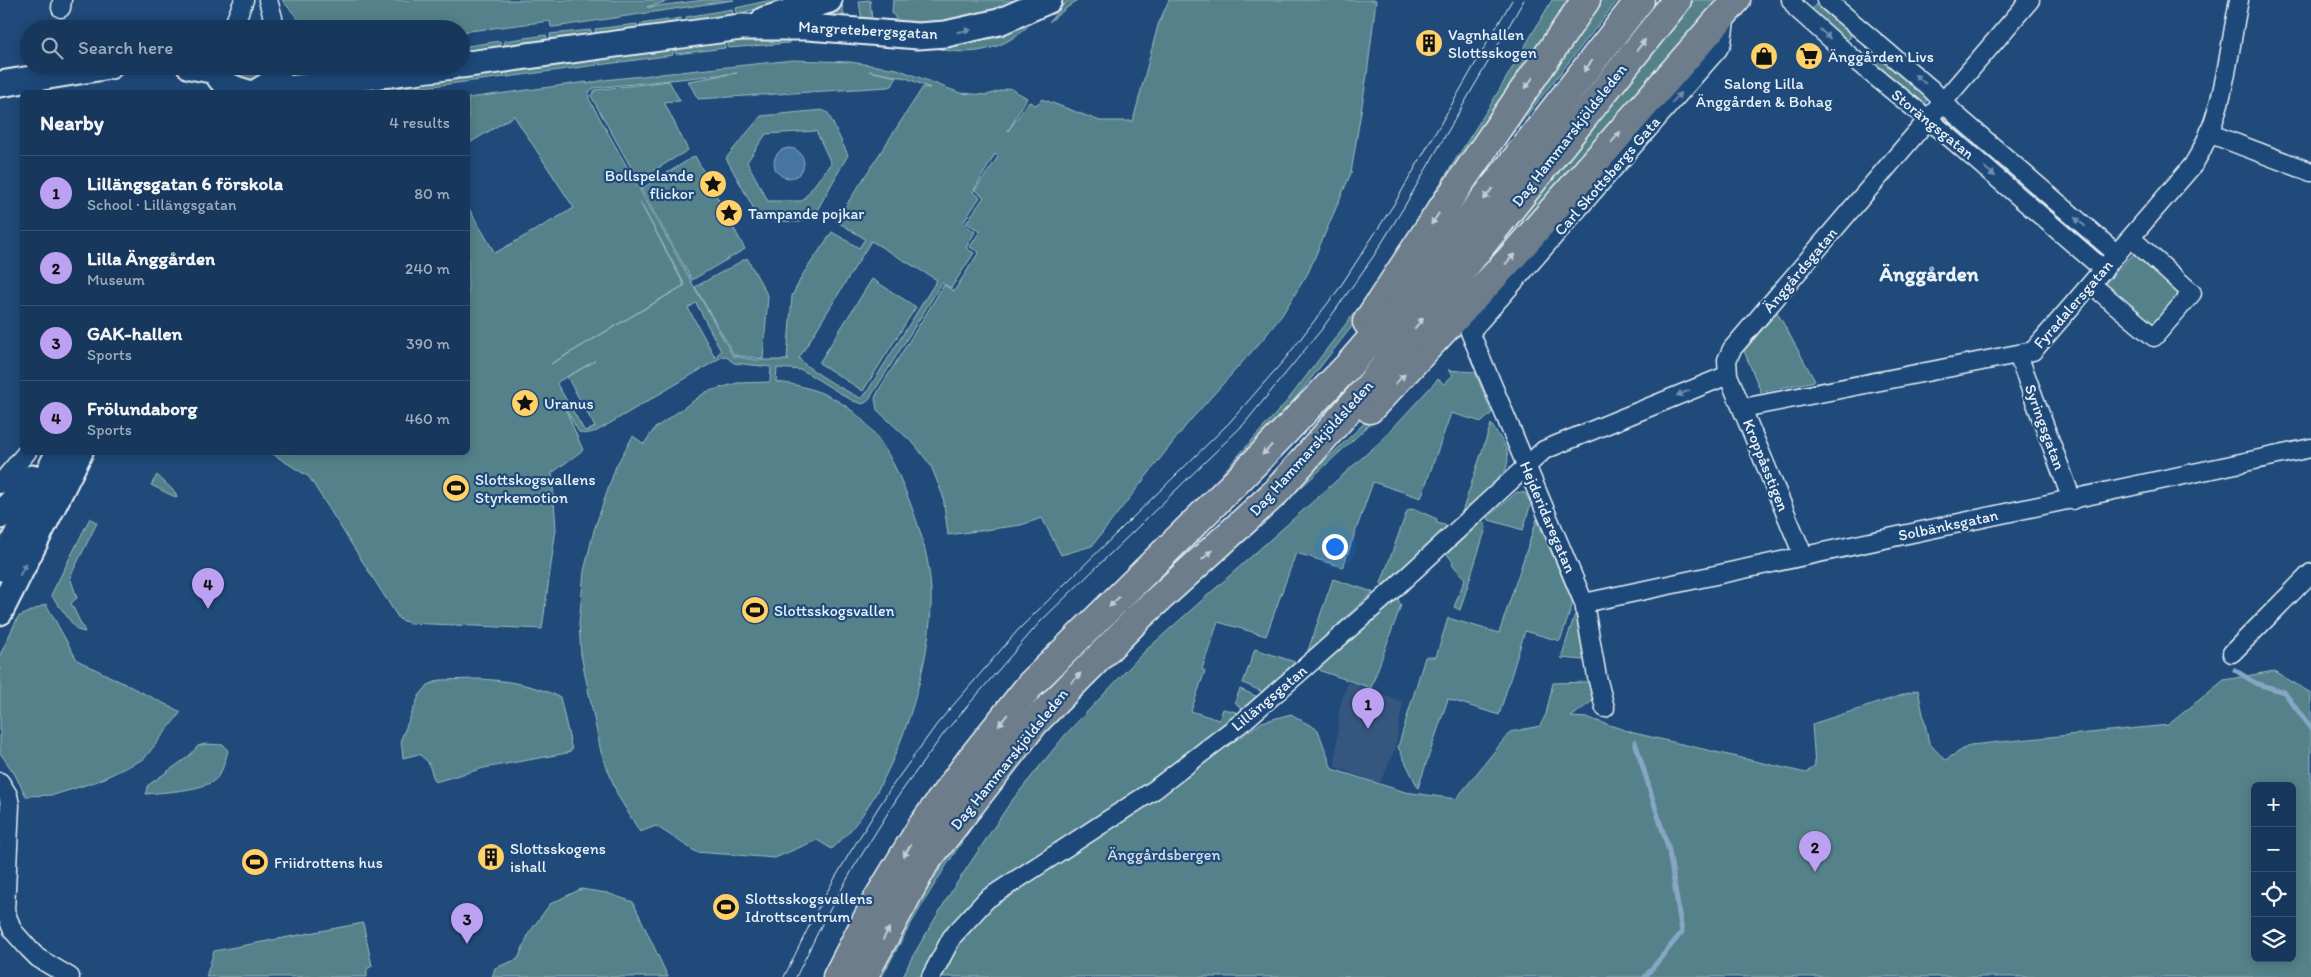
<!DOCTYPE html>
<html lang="en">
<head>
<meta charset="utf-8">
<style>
  :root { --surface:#17385c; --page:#203f62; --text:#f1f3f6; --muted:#9eacbb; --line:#365272; --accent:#bca0f2 }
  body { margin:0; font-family:Itim,sans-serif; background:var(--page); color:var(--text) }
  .controls { position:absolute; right:15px; bottom:15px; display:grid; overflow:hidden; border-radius:8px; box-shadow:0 2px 12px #0003 }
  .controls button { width:45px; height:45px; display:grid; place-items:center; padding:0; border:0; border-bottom:1px solid var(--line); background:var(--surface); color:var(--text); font:25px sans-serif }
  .you { position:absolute; left:1334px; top:546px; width:18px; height:18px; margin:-12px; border:4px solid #fff; border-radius:50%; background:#1a73e8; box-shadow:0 0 0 8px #1a73e833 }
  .badge { display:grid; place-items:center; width:32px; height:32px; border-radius:50%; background:var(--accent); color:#111; font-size:16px; font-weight:700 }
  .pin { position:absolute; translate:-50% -41px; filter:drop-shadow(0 1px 2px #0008) }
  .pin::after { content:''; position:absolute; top:26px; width:18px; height:15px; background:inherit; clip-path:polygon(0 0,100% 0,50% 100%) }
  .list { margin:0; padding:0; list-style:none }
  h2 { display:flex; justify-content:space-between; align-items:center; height:65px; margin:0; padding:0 20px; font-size:21px }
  h2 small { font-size:16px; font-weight:400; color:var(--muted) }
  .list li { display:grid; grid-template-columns:32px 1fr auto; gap:15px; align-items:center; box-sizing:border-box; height:75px; padding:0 20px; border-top:1px solid var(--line) }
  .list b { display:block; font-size:19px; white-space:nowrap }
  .list p { margin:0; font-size:16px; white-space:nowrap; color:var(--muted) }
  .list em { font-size:16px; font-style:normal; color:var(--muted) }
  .icon { flex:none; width:28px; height:28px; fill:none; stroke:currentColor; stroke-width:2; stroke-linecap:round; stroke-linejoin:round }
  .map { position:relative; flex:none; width:2311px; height:977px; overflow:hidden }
  .search { position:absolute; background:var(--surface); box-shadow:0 2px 12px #0003; left:20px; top:20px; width:450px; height:55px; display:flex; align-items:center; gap:12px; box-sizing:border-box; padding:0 18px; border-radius:28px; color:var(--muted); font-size:19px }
  .panel { position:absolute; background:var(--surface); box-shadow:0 2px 12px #0003; left:20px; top:90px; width:450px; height:365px; border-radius:8px }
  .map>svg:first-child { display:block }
  .built { fill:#35567f }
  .green { fill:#55828a; stroke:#9ebac1; fill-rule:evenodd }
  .water { fill:#4774a2; stroke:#87a6c4 }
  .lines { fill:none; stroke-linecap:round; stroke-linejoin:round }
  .stream { stroke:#87a6c4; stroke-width:5 }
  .street-casing { stroke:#e8f1f8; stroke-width:21 }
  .secondary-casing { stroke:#e8f1f8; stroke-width:29 }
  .primary-casing { stroke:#e8f1f8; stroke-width:31 }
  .street { stroke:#1f4a7a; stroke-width:18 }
  .secondary { stroke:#1f4a7a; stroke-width:25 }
  .primary { stroke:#6d7d8c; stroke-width:28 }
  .tram { stroke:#e8f1f8; stroke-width:1 }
  .oneway { fill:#6f8dac }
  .oneway2 { fill:#c3ced8 }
  .labels { text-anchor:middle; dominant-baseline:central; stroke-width:4.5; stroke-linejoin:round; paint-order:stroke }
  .street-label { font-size:16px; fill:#e8f1f8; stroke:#1f4a7a }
  .poi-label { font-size:16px; fill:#e8f1f8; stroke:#1f4a7a; text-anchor:start }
  .park-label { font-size:16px; fill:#d2e0e8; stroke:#1f4a7a }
  .district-label { font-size:21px; font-weight:bold; fill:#e8f1f8; stroke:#1f4a7a }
</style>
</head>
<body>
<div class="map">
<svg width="2311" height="977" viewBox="0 0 2311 977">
  <rect width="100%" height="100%" fill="#1f4a7a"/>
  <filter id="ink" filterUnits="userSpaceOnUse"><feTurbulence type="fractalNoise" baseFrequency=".02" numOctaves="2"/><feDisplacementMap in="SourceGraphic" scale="10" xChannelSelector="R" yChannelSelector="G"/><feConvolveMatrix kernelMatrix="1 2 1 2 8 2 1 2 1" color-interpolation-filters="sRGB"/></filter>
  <g filter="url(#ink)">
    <!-- built -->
    <path class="built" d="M1348,682L1403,702L1395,749L1380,784L1335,767L1339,709Z"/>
    <!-- green -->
    <g class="green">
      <path d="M282,0H672L647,7H649L704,0H734L554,27H551L550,21L461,32V29H310L301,22Z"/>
      <path d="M771,0H782V2L737,14L736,8Z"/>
      <path d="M870,0L872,20L862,21L859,1Z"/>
      <path d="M893,0H1031L1021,5L936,26L899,23L892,13Z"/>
      <path d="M1067,0H1077L1049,22Z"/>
      <path d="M1169,0H1376L1367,75L1351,173L1308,273L1282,315L1264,338L1188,423L1092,546L1061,555L1042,518L1021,525L948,535L943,496L931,466L915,445L877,410L875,398L880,388L944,285L954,291L979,252L970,247L980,231L966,223L984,197L975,190L998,157L995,154L973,192L980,197L963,223L975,232L966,248L974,253L951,288L942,283L868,401L863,404L853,401L802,370L777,368L776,382C843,389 878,424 903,485C917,519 929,553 931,590C934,661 898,773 853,827C847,835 839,842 832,849L817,840L775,858L696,852L656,826L640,832L618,796L601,752L581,655L579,623L584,571L594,530L616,466L633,436L644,444L655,428L706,392L737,383L770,382L771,367L734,363L725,356L722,357L597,431L585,434L579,432L565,408L583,450L552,473L556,529L542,629L409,623L399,619L309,477L271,453L468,452V207L495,253L574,208L514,116L468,144V98L587,82L586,84L604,80L793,60L850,62L897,69L960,93L987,95L1010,88L1027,98L1008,131L1029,102L1036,105L1042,99L1100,121H1133L1158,25ZM869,71L906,78L930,88L923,87L836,221L865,239L859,248L832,232L803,274L792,296L787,359L789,360H756L733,356L589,99V92L594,88L737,73L688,81L698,99L888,87L892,86L897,77ZM640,202L685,285L551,364L684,285ZM871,241L937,280L865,395L861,398C850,394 802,366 799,358ZM696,303L721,351L715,357L688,308ZM595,361L567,377L595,427L587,431L584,430L557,384L559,381Z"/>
      <path d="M1552,0H1575L1357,320L1291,404L1222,477L1221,475L1288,400L1377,283L1491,104Z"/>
      <path d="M1597,0H1618L1491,161Z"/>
      <path d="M1694,0H1723L1475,288L1462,292Z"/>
      <path d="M1818,2L1851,32L1850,38L1846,41L1809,12Z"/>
      <path d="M842,5L845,20L810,15Z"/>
      <path d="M732,9L733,15L687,22L686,17Z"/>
      <path d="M681,18V23L641,29L640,24Z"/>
      <path d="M1032,20L1033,21C1005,51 970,58 932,47Z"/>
      <path d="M637,24V30L596,36L595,29Z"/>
      <path d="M591,30L592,36L551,41L550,34Z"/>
      <path d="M546,35L548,42L505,48L504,41Z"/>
      <path d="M789,37V43L728,48V42Z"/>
      <path d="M500,41L501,48L461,54V47Z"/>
      <path d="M725,42V48L676,54L675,49Z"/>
      <path d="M673,49V55L599,65V59Z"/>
      <path d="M1869,51C1882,51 1917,88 1927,98L1925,106L1867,61L1866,56Z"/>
      <path d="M597,59V65L507,77V70Z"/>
      <path d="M224,66H274L252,82L236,79Z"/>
      <path d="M504,70L505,77L392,91L387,90L388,87L400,85Z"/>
      <path d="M669,81L680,101L664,102L688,150L638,180L591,96L595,90Z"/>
      <path d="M822,110L828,113L848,155L815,214L800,222L760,220L726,158L761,116ZM816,131L831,163L802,201H768L747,162L766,134Z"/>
      <path d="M1943,118H1948L2015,175L2013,181L1942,120Z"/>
      <path d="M695,156L745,249L692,280L641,189Z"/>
      <path d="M2030,189L2071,223L2066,228L2027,194Z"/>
      <path d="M2075,228L2103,251L2099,256L2071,233Z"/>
      <path d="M2135,252L2180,291C2178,302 2162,324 2151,326L2103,286Z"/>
      <path d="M747,258L768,296L763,359L734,355L695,287Z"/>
      <path d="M872,279L916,307L863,391L819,363Z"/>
      <path d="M1777,312L1815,381L1761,392L1744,351Z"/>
      <path d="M1448,370L1475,372L1492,413L1482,422L1451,413L1421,498L1373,482L1343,567L1296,553L1266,636L1218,622L1202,669L1205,671L1191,711L1219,720L1223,709L1236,712L1238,717L1212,736L1226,747L1262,722L1291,714L1318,730L1332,769L1405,792L1456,799L1510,732L1540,726L1546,714L1553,683L1589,682L1595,699L1571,717L1588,718L1634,733L1806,773L1815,765L1812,724L1918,690L1929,743L1945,760L1970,745L2168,725L2224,680L2274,671L2311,693V977H903L911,959L951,892L1010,803L1066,734L1145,651L1381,441L1438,379L1444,384L1453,375ZM2255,786H2292V958H2255Z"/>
      <path d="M1387,401L1390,404L1365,429C1316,474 1267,519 1217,563C1169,606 1119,648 1076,695C999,781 935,875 882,977H878C932,873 997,777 1077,690C1130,633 1190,583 1248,531C1296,489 1342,445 1387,401Z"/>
      <path d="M1491,424C1496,432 1504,442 1507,451C1514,479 1479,499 1461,515Z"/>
      <path d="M157,475L175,492L177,498L151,485Z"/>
      <path d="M1517,492L1525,493L1531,503L1523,530L1489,520L1488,517Z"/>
      <path d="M1410,509L1417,510L1437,519V523L1448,526L1383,586L1381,583L1407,511Z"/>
      <path d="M90,518L97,523L70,577L77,598L71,603L85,632L77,630L51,595Z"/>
      <path d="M1537,519L1573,603L1560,641L1525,631L1499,715L1448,699L1418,788L1398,747L1425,657H1436L1448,618L1499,633Z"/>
      <path d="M1481,522L1485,523L1486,528L1460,610L1454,607L1465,579L1452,564L1453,562L1447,554Z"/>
      <path d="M1333,579L1373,592L1307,653Z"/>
      <path d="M1394,593L1401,605L1371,688L1321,671L1317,666Z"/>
      <path d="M46,604L77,660L181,712L144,759L98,781L54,795L26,796L14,773L0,753V655L18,617Z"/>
      <path d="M1576,611L1584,660L1561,658Z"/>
      <path d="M1255,649L1298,663L1265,693L1243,683Z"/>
      <path d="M478,679C507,680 533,685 560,697L572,750L567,753L484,768L435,782L428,762L419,754L403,758L401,739L419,696L428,685L440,680Z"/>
      <path d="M1240,689L1258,697L1244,712L1235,702Z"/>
      <path d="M205,744L224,745L228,751C225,761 222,776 212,782C196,791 164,792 146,794L147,786L188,757L198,746Z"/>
      <path d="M581,889L607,893L633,902L668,977H492L495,968L518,959L529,933L550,904Z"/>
      <path d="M363,923L372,966L367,969V977H206L214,951Z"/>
    </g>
    <!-- water -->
    <circle class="water" cx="789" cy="163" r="15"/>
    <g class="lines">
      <!-- stream -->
      <g class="stream">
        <path d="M2235,670L2255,683L2284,692L2311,728"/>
        <path d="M1635,742L1669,851L1682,932L1645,977"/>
      </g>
      <!-- street casing -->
      <g class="street-casing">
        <g id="street">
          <path d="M268,0L273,18L272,29"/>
          <path d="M1791,0L1797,9L1850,56L1940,129L2104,270"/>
          <path d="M1826,0L1931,89L1955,114L2117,254"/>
          <path d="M61,8L62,0"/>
          <path d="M232,29L244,0"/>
          <path d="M2211,134L2311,172"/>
          <path d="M2092,285L2154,337L2192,293L2131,238"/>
          <path d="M2018,355L2072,500"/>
          <path d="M1743,408L2033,351L2193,165C2224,117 2228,55 2239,0"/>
          <path d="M0,484L27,452"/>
          <path d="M1803,555L1728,375L1727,360L1732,349L2030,0"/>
          <path d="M1584,603L2311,448"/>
          <path d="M2232,653L2311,573"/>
          <path d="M1605,708L1597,677L1584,603L1470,332L1718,49L1722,42L1726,13"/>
          <path d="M0,782L8,795L10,805L5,911L13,931L29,949L38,958L70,977"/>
          <path d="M931,977L952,937L987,899L1154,790L1246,719L1384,598L1544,450L1728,375"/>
        </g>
      </g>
      <!-- secondary casing -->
      <g class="secondary-casing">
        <g id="secondary">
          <path d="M764,20L829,0"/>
          <path d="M461,65L741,27H808L918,36L946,34L999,22L1049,0"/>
          <path d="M190,66L216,71"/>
          <path d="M215,66C217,82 231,88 245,92"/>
          <path d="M0,84L110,66"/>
          <path d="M265,89C303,90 328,83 365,77C394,73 424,70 453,66"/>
          <path d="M257,92L272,83L281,66"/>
          <path d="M0,516L32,478"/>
          <path d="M0,568L59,452"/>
          <path d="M0,612L80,452"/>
        </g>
      </g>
      <!-- primary casing -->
      <g class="primary-casing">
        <g id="primary">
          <path d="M1367,322L1433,222L1586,0"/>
          <path d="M1370,409L1511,258L1736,0"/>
          <path d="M837,977L877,900L922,826L972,758L1031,684L1240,478L1349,365L1407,298L1640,0"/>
          <path d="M863,977L924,864L1035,722L1140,616L1276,492L1370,385L1677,0"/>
        </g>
      </g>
      <!-- street -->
      <use href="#street" class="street"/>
      <!-- secondary -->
      <use href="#secondary" class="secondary"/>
      <!-- primary -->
      <use href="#primary" class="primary"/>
      <!-- tram -->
      <g class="tram">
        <path d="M784,977L821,902L849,854L890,789L937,724L1018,630L1229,423L1285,359L1338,290L1396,201L1512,0"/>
        <path d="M796,977L823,922L854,867L901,792L945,732L1040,622L1244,424L1322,329L1373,257L1404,207L1524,0"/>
      </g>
    </g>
    <!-- one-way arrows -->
    <defs><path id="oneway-solid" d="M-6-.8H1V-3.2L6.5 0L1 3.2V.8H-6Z" transform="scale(1.25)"/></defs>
    <g class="oneway">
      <use href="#oneway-solid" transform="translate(964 31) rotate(-10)"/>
      <use href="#oneway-solid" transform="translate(1825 34) rotate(42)"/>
      <use href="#oneway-solid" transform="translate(1920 79) rotate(-140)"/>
      <use href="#oneway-solid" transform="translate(1676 98) rotate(-49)"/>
      <use href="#oneway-solid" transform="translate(1990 172) rotate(40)"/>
      <use href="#oneway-solid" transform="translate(2080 222) rotate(-140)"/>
      <use href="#oneway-solid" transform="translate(1683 393) rotate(158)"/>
      <use href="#oneway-solid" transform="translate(23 569) rotate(-62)"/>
    </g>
    <g class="oneway2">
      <use href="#oneway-solid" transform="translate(1641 45) rotate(-52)"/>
      <use href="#oneway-solid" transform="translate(1588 66) rotate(128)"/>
      <use href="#oneway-solid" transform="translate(1529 83) rotate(125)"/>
      <use href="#oneway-solid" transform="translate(1616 137) rotate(-49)"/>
      <use href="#oneway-solid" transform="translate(1488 194) rotate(128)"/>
      <use href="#oneway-solid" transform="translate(1435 219) rotate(124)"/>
      <use href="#oneway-solid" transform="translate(1510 259) rotate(-48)"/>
      <use href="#oneway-solid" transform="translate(1419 323) rotate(-51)"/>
      <use href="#oneway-solid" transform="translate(1400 379) rotate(-45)"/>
      <use href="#oneway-solid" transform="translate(1267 450) rotate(134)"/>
      <use href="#oneway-solid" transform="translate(1207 555) rotate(-42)"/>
      <use href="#oneway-solid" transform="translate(1114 602) rotate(136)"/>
      <use href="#oneway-solid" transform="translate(1076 678) rotate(-45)"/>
      <use href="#oneway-solid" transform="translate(1003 720) rotate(129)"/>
      <use href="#oneway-solid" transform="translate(907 851) rotate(121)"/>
      <use href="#oneway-solid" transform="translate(886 934) rotate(-62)"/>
    </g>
  </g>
  <!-- icons -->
  <defs>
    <g id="building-disc" transform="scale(1.4375)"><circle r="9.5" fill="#ffd166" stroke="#1f4a7a"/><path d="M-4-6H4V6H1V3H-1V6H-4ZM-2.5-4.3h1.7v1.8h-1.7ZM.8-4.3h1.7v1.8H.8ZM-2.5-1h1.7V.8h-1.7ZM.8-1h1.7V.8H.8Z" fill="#111"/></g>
    <g id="shop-disc" transform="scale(1.4375)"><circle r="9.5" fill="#ffd166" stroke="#1f4a7a"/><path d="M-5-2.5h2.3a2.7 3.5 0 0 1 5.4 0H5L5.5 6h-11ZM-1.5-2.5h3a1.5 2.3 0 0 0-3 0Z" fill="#111"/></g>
    <g id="supermarket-disc" transform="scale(1.4375)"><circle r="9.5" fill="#ffd166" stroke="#1f4a7a"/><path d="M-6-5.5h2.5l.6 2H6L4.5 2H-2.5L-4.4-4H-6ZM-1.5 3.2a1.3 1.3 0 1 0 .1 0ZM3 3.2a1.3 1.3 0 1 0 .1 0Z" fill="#111"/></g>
    <g id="sight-disc" transform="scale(1.4375)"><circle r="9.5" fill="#ffd166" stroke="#1f4a7a"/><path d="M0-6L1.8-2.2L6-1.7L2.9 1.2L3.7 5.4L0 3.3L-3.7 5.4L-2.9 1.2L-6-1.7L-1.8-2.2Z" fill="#111"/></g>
    <g id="stadium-disc" transform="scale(1.4375)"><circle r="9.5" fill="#ffd166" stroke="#1f4a7a"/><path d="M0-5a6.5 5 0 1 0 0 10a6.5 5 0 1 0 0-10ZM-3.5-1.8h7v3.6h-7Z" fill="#111"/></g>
  </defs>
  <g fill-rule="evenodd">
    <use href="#building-disc" x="1429" y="43"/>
    <use href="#shop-disc" x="1764" y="56"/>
    <use href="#supermarket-disc" x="1809" y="56"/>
    <use href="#sight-disc" x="713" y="184"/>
    <use href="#sight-disc" x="729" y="213"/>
    <use href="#sight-disc" x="525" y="403"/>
    <use href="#stadium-disc" x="456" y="488"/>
    <use href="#stadium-disc" x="755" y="610"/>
    <use href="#building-disc" x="491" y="857"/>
    <use href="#stadium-disc" x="255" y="862"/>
    <use href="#stadium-disc" x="726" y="907"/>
  </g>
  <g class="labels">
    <!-- street labels -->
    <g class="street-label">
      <text transform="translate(868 30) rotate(3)">Margretebergsgatan</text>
      <text transform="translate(1933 124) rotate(39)">Storängsgatan</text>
      <text transform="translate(1569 135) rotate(-52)">Dag Hammarskjöldsleden</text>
      <text transform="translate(1607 176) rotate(-49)">Carl Skottsbergs Gata</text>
      <text transform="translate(1800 270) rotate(-50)">Änggårdsgatan</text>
      <text transform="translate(2073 304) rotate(-49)">Fyradalersgatan</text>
      <text transform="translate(2045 427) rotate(70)">Syringsgatan</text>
      <text transform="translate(1311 448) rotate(-48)">Dag Hammarskjöldsleden</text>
      <text transform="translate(1766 465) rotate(68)">Kroppåsstigen</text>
      <text transform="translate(1548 517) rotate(67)">Hejderidaregatan</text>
      <text transform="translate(1948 525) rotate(-12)">Solbänksgatan</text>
      <text transform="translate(1269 698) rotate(-40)">Lillängsgatan</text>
      <text transform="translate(1009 759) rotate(-51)">Dag Hammarskjöldsleden</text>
    </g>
    <!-- poi labels -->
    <g class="poi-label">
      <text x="1448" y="34">Vagnhallen<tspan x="1448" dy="18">Slottsskogen</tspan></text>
      <text x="1828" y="56">Änggården Livs</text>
      <text x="1764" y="83" text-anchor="middle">Salong Lilla<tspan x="1764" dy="18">Änggården &amp; Bohag</tspan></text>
      <text x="694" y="175" text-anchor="end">Bollspelande<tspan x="694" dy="18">flickor</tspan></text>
      <text x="748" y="213">Tampande pojkar</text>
      <text x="544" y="403">Uranus</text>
      <text x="475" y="479">Slottskogsvallens<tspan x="475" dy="18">Styrkemotion</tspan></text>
      <text x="774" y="610">Slottsskogsvallen</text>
      <text x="510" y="848">Slottsskogens<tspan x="510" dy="18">ishall</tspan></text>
      <text x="274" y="862">Friidrottens hus</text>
      <text x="745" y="898">Slottsskogsvallens<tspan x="745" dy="18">Idrottscentrum</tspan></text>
    </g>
    <!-- park labels -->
    <g class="park-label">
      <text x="1164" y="854">Änggårdsbergen</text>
    </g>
    <!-- district labels -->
    <g class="district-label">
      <text x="1929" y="273">Änggården</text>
    </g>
  </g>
</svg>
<div class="controls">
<button>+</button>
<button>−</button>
<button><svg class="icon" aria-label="locate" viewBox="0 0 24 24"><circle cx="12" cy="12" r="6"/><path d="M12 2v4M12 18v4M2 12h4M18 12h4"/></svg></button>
<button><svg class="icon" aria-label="layers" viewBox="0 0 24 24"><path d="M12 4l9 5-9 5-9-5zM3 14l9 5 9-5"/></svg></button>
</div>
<div class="you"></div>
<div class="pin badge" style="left:1368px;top:729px">1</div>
<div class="pin badge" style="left:1815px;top:872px">2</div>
<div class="pin badge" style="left:467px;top:944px">3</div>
<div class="pin badge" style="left:208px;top:609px">4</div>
<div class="search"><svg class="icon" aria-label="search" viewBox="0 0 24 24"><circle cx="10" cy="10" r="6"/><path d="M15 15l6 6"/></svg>Search here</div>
<section class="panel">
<h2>Nearby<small>4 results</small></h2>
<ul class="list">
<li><span class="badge">1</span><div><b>Lillängsgatan 6 förskola</b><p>School · Lillängsgatan</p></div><em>80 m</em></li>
<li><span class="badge">2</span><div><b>Lilla Änggården</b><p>Museum</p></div><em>240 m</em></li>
<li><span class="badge">3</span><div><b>GAK-hallen</b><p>Sports</p></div><em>390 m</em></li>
<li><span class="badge">4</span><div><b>Frölundaborg</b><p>Sports</p></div><em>460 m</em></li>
</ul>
</section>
</div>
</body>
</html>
